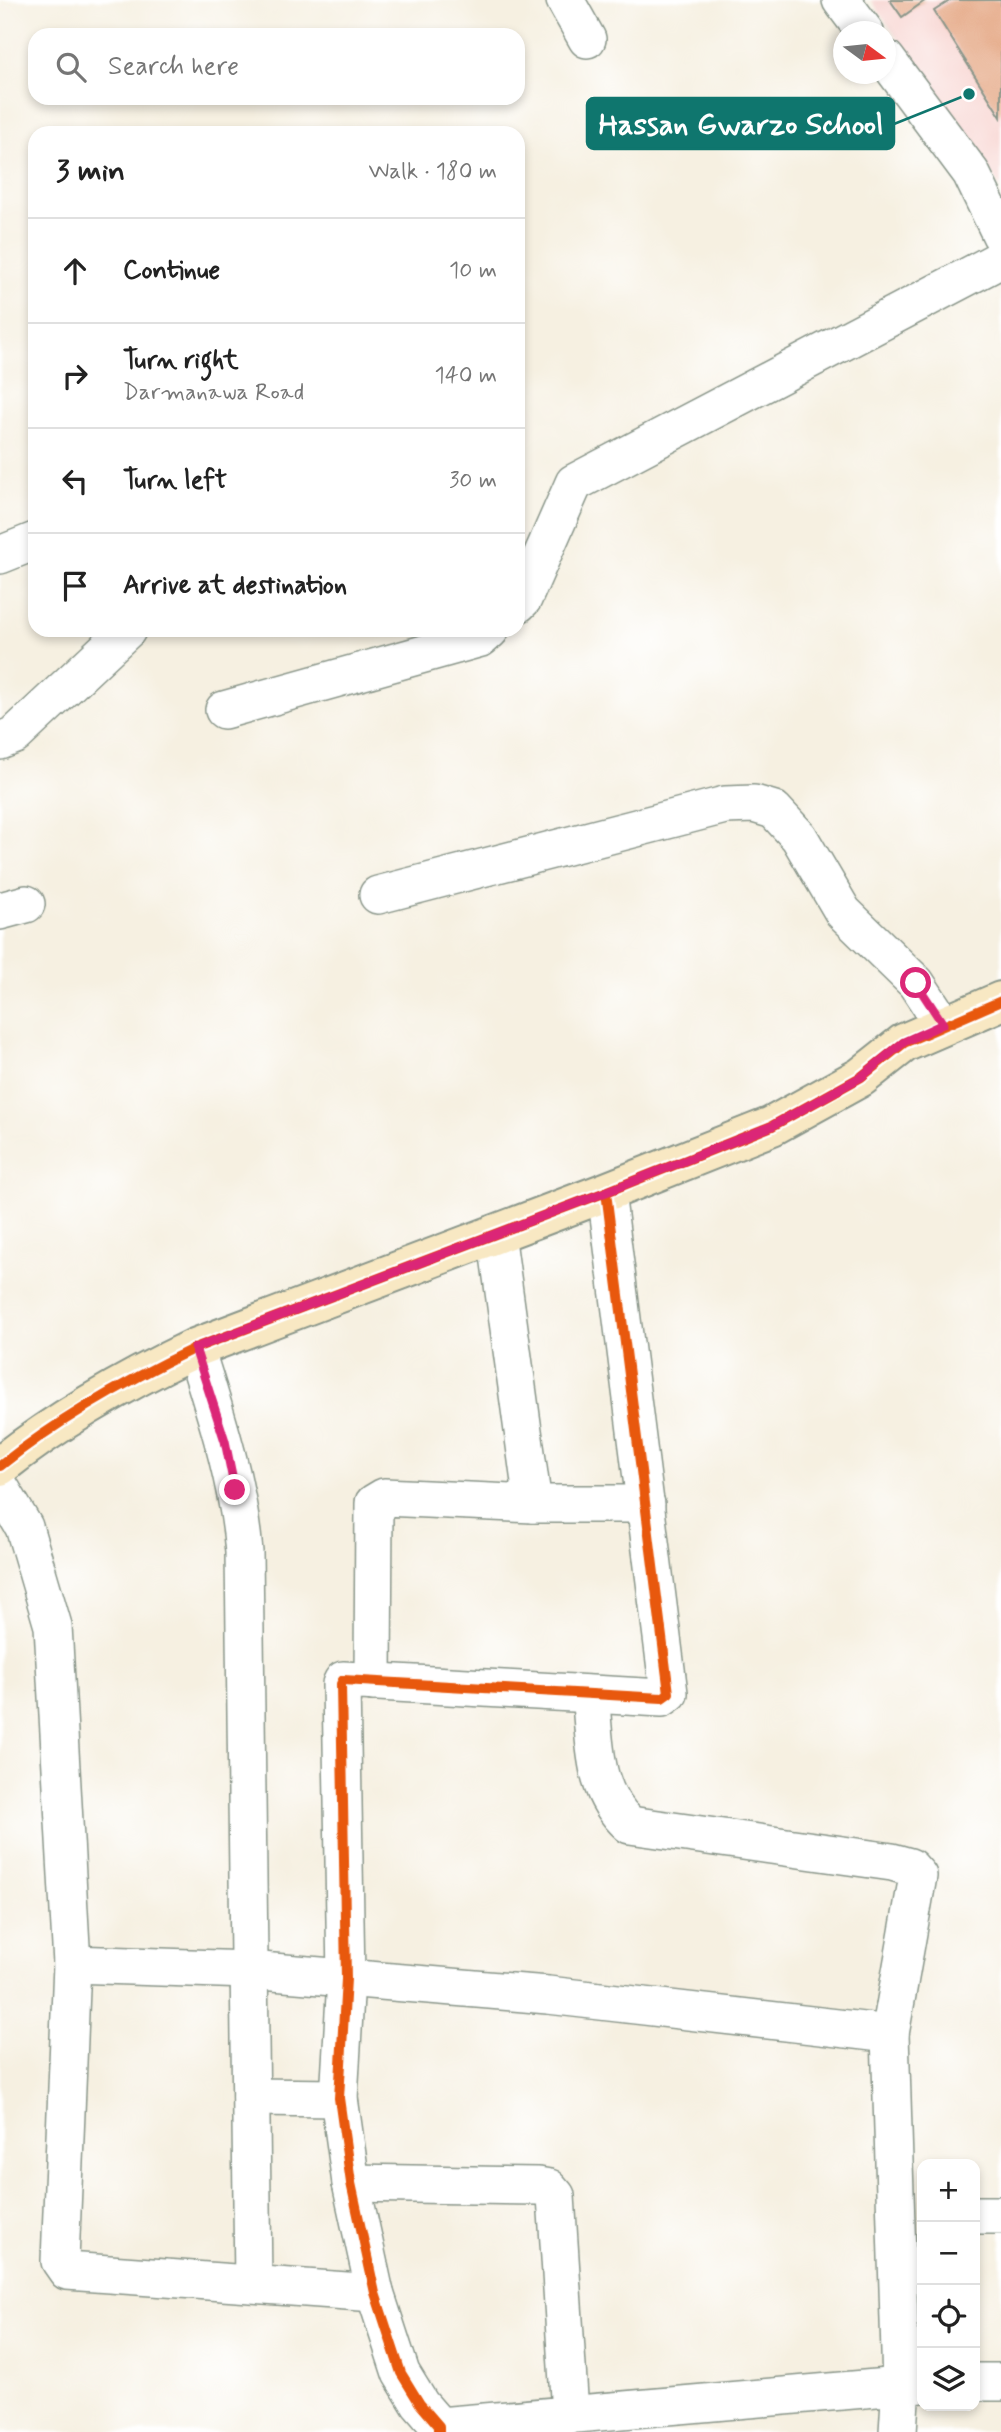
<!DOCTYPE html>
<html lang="en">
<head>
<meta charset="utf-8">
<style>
  :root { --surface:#fff; --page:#f2f2f2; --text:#222; --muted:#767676; --line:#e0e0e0 }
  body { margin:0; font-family:Mynerve,sans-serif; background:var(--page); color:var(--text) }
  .controls { position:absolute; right:21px; bottom:21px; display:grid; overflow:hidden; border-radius:14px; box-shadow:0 4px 10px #0003 }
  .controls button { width:63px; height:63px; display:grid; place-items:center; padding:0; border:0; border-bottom:2px solid var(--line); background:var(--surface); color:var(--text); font:35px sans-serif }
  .compass { position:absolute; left:833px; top:21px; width:63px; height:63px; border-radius:50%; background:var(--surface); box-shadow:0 4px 10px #0003; rotate:105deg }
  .stop { position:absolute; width:21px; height:21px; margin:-16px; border:5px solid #db2777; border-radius:50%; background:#fff }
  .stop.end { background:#db2777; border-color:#fff; box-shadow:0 2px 7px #0008 }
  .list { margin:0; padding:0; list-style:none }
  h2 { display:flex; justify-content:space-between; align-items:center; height:91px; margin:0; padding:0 28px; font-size:30px }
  h2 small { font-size:23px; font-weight:400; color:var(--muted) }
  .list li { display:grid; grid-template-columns:46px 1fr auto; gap:21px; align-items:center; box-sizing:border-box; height:105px; padding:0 28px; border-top:2px solid var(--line) }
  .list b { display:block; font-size:26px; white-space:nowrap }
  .list p { margin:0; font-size:23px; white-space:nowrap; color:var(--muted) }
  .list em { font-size:23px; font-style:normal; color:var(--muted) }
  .icon { flex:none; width:38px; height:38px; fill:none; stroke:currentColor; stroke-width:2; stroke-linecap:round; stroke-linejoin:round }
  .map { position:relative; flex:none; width:1001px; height:2432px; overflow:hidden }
  .search { position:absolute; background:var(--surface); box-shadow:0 4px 10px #0003; left:28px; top:28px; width:497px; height:77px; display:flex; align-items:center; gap:18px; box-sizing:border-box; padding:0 24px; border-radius:21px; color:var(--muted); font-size:26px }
  .panel { position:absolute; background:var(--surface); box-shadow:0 4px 10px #0003; left:28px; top:126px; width:497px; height:511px; border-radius:21px }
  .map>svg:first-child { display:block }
  .built { fill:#f7d0cc }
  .building { fill:#e4a581 }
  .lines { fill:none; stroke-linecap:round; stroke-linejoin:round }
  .street-casing { stroke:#8a968a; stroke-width:40 }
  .secondary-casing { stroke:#8a968a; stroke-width:42 }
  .street { stroke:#fff; stroke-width:37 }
  .secondary { stroke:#f8e8c3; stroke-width:38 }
  .cycleway-casing { stroke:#fff; stroke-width:15 }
  .cycleway { stroke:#e8590c; stroke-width:10 }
  .route { stroke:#db2777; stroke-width:9 }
  .leader { fill:none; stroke:#0f766e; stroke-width:2.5 }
  .callout-dot { fill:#0f766e; stroke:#fff; stroke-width:2.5 }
  .callout { fill:#0f766e; stroke:#0f766e; stroke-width:2.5 }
  .callout-label { font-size:30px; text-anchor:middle; font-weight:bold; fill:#fff }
</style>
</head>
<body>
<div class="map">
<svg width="1001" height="2432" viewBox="0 0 1001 2432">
  <rect width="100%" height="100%" fill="#fff"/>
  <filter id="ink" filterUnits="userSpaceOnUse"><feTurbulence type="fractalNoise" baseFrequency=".0143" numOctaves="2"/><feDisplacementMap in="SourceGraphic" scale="14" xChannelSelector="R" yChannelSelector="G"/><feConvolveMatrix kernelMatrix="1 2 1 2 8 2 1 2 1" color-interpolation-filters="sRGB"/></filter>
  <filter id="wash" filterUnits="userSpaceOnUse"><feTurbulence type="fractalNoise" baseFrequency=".00686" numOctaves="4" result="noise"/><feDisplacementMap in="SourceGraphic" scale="28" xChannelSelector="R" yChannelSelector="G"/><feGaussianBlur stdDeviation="1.57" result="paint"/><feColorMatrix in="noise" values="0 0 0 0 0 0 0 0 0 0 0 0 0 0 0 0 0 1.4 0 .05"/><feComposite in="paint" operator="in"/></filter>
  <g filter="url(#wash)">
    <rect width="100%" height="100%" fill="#f6f0e1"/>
    <!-- built -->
    <path class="built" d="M871,0H1001V188Z"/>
    <g id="blocks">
      <!-- building -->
      <g class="building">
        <path d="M890,0H926L902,17Z"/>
        <path d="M951,0H1001V117L934,11Z"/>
      </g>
    </g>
  </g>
  <g filter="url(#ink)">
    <use href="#blocks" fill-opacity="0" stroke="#8a968a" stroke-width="2"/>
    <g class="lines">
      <!-- street casing -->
      <g class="street-casing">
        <g id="street">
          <path d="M565,0L587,39"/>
          <path d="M841,0L865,32"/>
          <path d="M886,59L971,173L1001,235"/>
          <path d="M0,555L35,541"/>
          <path d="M518,604L523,599L574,483L1001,259"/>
          <path d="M224,710L481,638L490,630"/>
          <path d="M0,741L15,735L127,630"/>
          <path d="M378,895L725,805L754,804L774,810L799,837L843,912L916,983L943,1024"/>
          <path d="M0,911L26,904"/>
          <path d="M496,1233L533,1504"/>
          <path d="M195,1348C216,1415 238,1481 244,1552L253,2283"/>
          <path d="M0,1487L24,1527L53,1626L72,1964L60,2261L67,2271L375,2293"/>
          <path d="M373,1682L374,1503L384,1497L533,1504H646"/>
          <path d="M590,1695C596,1744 591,1790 630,1825L892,1862L910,1867L918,1876L890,2034L901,2384L898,2432"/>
          <path d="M72,1964L249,1970L548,1995L890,2034"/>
          <path d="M251,2097L339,2098"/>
          <path d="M351,2183L538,2186L549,2188L556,2196L570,2413"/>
          <path d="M975,2215H1001"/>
          <path d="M975,2382H1001"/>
          <path d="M439,2426L922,2384"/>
          <path d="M439,2432V2426L420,2404L401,2373L375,2293L351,2183L339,2098L346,1979L341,1684L343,1680L662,1698L669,1693L606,1192"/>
        </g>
      </g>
      <!-- secondary casing -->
      <g class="secondary-casing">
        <path id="secondary" d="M0,1466C60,1418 126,1381 195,1348L606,1192L772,1126L861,1077L904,1043L1001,1001"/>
      </g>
      <!-- street -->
      <use href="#street" class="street"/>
      <!-- secondary -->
      <use href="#secondary" class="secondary"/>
      <!-- cycleway casing -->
      <g class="cycleway-casing">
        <g id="cycleway">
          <path d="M0,1466C60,1418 126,1381 195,1348L606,1192L772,1126L861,1077L904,1043L1001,1001"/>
          <path d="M439,2432V2426L420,2404L401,2373L375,2293L351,2183L339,2098L346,1979L341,1684L343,1680L662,1698L669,1693L606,1192"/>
        </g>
      </g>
      <!-- cycleway -->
      <use href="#cycleway" class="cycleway"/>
    </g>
  </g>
  <g class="lines" filter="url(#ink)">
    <!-- route -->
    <path class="route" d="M235,1490L225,1441L195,1348L606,1192L772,1126L861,1077L904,1042L943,1024L916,983"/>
  </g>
  <!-- callouts -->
  <path class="leader" d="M969 94L894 124"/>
  <circle class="callout-dot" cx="969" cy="94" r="7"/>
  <rect class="callout" x="587" y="98" width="307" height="51" rx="7"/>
  <g class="callout-label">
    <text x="741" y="134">Hassan Gwarzo School</text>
  </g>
</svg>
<div class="controls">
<button>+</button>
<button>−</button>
<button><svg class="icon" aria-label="locate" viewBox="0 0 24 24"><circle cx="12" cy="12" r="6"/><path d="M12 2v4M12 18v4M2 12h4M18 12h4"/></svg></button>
<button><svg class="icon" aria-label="layers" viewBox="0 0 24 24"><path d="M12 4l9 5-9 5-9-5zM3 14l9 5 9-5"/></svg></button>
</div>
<svg class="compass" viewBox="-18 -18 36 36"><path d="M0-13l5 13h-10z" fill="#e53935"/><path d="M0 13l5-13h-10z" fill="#767676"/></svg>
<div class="stop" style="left:916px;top:983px"></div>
<div class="stop end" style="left:235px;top:1490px"></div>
<div class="search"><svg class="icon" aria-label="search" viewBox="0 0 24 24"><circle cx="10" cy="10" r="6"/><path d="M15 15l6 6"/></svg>Search here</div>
<section class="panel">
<h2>3 min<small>Walk · 180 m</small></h2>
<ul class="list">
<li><svg class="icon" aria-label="ahead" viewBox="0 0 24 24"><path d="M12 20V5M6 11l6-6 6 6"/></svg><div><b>Continue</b></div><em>10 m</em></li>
<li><svg class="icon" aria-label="right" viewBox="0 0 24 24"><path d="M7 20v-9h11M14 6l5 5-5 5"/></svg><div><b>Turn right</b><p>Darmanawa Road</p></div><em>140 m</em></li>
<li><svg class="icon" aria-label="left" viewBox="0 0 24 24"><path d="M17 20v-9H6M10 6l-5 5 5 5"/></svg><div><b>Turn left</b></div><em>30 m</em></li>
<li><svg class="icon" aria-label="arrive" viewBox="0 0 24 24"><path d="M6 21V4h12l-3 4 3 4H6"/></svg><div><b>Arrive at destination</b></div></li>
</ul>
</section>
</div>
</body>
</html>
